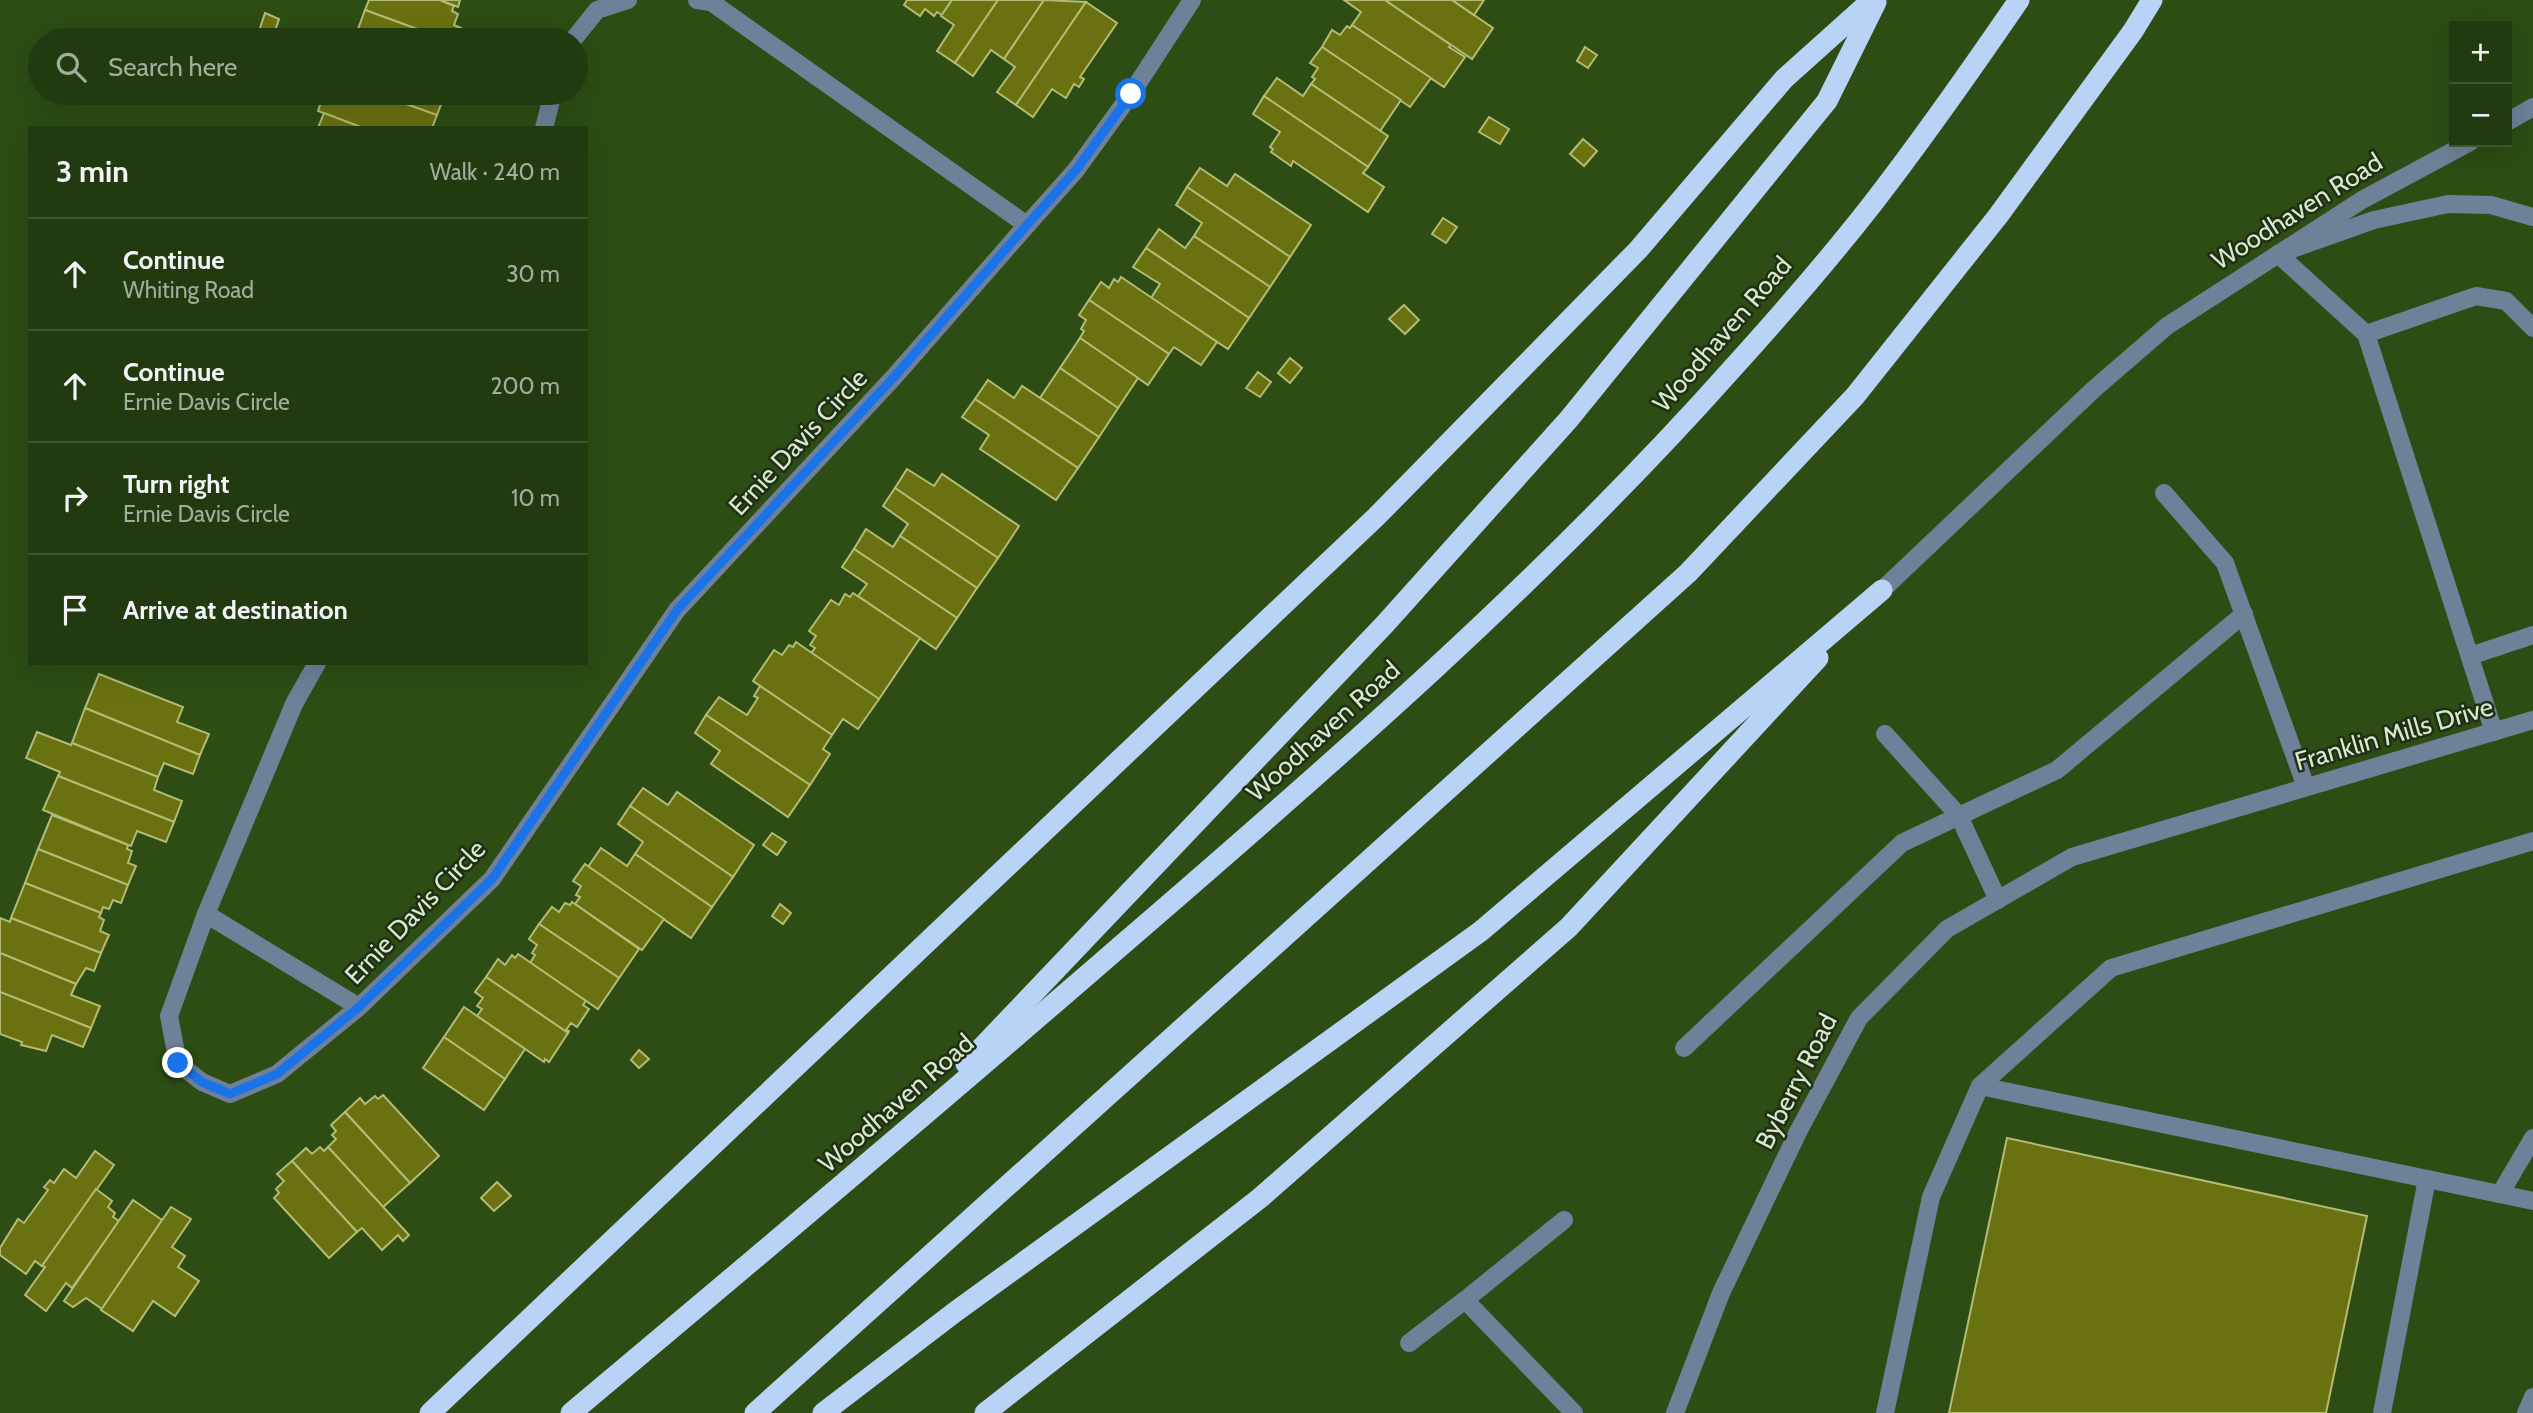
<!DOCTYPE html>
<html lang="en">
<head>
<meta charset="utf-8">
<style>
  :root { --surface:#223a0f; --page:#2a4118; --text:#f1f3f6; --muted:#a2ad9e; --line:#3f542f }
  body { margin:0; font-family:Cabin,sans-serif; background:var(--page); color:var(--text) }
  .controls { position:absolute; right:21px; top:21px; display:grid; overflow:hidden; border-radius:0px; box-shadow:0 7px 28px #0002 }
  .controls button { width:63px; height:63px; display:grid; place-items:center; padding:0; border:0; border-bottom:2px solid var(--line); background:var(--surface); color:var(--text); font:35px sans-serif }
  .stop { position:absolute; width:21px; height:21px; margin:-16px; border:5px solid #1a73e8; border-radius:50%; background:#fff }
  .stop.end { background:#1a73e8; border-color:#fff; box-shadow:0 2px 7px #0008 }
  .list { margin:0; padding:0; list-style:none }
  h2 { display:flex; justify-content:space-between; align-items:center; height:91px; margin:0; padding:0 28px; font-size:30px }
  h2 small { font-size:23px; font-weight:400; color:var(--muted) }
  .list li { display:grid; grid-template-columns:46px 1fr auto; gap:21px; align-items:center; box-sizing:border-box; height:112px; padding:0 28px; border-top:2px solid var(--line) }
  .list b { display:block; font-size:26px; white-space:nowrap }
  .list p { margin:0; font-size:23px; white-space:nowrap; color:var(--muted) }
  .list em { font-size:23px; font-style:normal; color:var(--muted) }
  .icon { flex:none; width:38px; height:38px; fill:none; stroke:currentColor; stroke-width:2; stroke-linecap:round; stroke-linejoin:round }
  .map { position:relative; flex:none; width:2533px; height:1413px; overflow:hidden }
  .search { position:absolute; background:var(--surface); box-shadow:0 7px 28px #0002; left:28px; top:28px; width:560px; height:77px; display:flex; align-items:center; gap:18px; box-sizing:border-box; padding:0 24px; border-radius:38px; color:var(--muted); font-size:26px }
  .panel { position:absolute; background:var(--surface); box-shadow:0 7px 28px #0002; left:28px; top:126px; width:560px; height:539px; border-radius:0px }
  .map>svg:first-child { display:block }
  .building { fill:#6a7110; stroke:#b3bb75; stroke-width:2 }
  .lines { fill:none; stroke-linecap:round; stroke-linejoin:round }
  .minor { stroke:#6e8198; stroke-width:18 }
  .highway { stroke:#b8d3f5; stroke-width:21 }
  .route { stroke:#1a73e8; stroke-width:9 }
  .labels { text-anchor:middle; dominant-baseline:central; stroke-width:5; stroke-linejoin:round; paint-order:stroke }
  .street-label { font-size:26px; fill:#d7eacb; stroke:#202e16 }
</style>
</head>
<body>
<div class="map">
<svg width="2533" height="1413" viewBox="0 0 2533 1413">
  <rect width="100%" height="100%" fill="#2d4d14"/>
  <!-- building -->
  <g class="building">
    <path d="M369,0H440L454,6L452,11L458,14L454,25L461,28L456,40H447L365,10Z"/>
    <path d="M440,0H460L458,7Z"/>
    <path d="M907,0H952L942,15L937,12L934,16L925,9L920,16L904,5Z"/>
    <path d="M952,0H998L955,63L937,51L954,25L941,16Z"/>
    <path d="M998,0H1044L1004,59L991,50L973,76L955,63Z"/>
    <path d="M1044,0L1086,2L1016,105L997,92L1015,67L1004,59Z"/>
    <path d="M1344,0H1385L1451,45L1449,47L1465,57L1444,87L1352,25L1361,12Z"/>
    <path d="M1385,0H1452L1493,28L1472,59Z"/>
    <path d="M1452,0H1484L1474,15Z"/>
    <path d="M1086,2L1117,23L1080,77L1084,79L1079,87L1074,84L1066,98L1052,89L1033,117L1016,105Z"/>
    <path d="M365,10L447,40H354Z"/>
    <path d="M265,13L279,19L272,40L257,37Z"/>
    <path d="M1352,25L1431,78L1410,107L1322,47L1332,30L1340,35L1347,26L1350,28Z"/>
    <path d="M1322,47L1401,100L1380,131L1311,84L1315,79L1312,77L1318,68L1310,63Z"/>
    <path d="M1585,47L1597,55L1588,68L1577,61Z"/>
    <path d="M1277,78L1303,96L1311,84L1388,136L1368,167L1264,96Z"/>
    <path d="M324,93H376L437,115L432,128H363L318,111Z"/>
    <path d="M376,93H436L434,96L443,99L437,115Z"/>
    <path d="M1264,96L1368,167L1363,173L1384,187L1368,212L1293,161L1291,166L1271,152L1273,149L1270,147L1280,132L1253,114Z"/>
    <path d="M324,113L363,128H318Z"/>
    <path d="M1489,117L1509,129L1500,144L1479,132Z"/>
    <path d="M1583,139L1597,151L1584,166L1570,154Z"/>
    <path d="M1200,168L1227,186L1235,174L1311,225L1290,257L1187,187Z"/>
    <path d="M1187,187L1290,257L1270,287L1194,236L1202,223L1176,205Z"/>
    <path d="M1443,218L1457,227L1446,243L1432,234Z"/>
    <path d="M1159,229L1185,248L1194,236L1270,287L1249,318L1146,248Z"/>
    <path d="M1146,248L1249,318L1228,349L1151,298L1160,284L1133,267Z"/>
    <path d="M1121,277L1217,342L1201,365L1174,347L1169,354L1089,300L1101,282L1109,288L1114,279L1118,282Z"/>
    <path d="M1089,300L1169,354L1148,385L1080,338L1084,331L1081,329L1086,320L1079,315Z"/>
    <path d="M1404,305L1419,320L1405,334L1389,319Z"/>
    <path d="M1080,338L1138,378L1118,408L1060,368Z"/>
    <path d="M1290,358L1302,368L1290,383L1278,373Z"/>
    <path d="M1060,368L1118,408L1099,437L1040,398Z"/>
    <path d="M1258,372L1271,382L1260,397L1246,388Z"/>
    <path d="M988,380L1014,398L1022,386L1099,437L1078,468L975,399Z"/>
    <path d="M975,399L1078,468L1056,500L980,449L989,435L962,417Z"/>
    <path d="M907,469L934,486L942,474L1019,526L998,558L895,488Z"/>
    <path d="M895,488L998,558L977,588L900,536L908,524L883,506Z"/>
    <path d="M866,529L893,547L900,536L977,588L957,618L854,549Z"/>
    <path d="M854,549L957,618L936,649L858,596L867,584L842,567Z"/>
    <path d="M853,593L920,638L879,699L811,653L815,648L810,645L816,636L809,631L831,600L839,605L845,594L850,597Z"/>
    <path d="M796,642L879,699L858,729L843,719L832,735L753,681L774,650L782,655L789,645L793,647Z"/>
    <path d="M99,674L183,707L177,722L209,734L200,755L85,708Z"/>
    <path d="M760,686L832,735L823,749L830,754L810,785L706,715L719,697L747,715L758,698L754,696Z"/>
    <path d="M85,708L200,755L193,774L164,763L158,777L72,743Z"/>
    <path d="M706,715L810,785L788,817L711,764L720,751L695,733Z"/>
    <path d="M37,732L71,745L72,743L158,777L154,790L182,801L174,822L58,776L60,772L26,758Z"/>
    <path d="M58,776L174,822L166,842L137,831L131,846L43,810Z"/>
    <path d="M643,788L668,805L677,792L754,845L733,877L630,806Z"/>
    <path d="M630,806L733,877L712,907L635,854L643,842L618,824Z"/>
    <path d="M52,815L128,845L127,849L132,851L128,863L136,866L128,885L38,849Z"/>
    <path d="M772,833L786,842L777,855L763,845Z"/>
    <path d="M601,848L627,866L635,854L712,907L691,938L588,867Z"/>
    <path d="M38,849L128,885L121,903L113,900L109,909L103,907L101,913L25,883Z"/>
    <path d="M585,864L664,919L642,950L575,904L580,897L576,895L581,886L573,881Z"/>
    <path d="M25,883L101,913L99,917L104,920L100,931L109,935L101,953L11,918Z"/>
    <path d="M572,902L639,949L619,978L539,924L552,907L559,912L565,903L570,905Z"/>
    <path d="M780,904L791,913L783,924L772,916Z"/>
    <path d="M0,918L10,922L11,918L101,953L94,971L86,968L76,984L0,953Z"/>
    <path d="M539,924L619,978L598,1009L530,963L535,955L532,953L537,945L529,939Z"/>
    <path d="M0,953L76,984L71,995L100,1006L91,1028L0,992Z"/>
    <path d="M518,954L586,1001L583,1005L589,1009L577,1027L571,1023L566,1030L569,1031L568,1033L486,977L498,959L505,965L512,955L515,958Z"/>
    <path d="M486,977L568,1033L549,1062L545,1059L544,1062L477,1016L482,1009L477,1006L483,998L475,992Z"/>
    <path d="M0,992L91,1028L83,1047L52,1035L46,1051L21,1045L22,1042L0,1034Z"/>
    <path d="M464,1007L525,1049L505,1079L444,1037Z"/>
    <path d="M444,1037L505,1079L484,1110L423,1068Z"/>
    <path d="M639,1050L649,1059L639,1068L631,1060Z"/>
    <path d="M383,1095L439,1156L410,1183L345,1112L360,1098L365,1104L375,1096L378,1099Z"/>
    <path d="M345,1112L410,1183L383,1207L328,1147L336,1139L332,1135L336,1131L331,1125Z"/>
    <path d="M2007,1138L2367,1216L2326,1413H1949Z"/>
    <path d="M320,1147L324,1151L328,1147L409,1235L403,1241L398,1235L382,1250L362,1228L357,1232L292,1161L306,1148L312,1154Z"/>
    <path d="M95,1151L114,1165L42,1266L35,1261L26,1274L0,1255V1248L18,1219L24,1223L48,1190L44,1187L50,1180L54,1183L64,1169L76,1178Z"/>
    <path d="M292,1161L357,1232L329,1258L274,1198L279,1193L276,1189L284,1181L277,1174Z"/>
    <path d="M497,1182L511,1196L494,1211L481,1198Z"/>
    <path d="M96,1189L112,1201L108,1207L115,1213L113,1217L119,1221L72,1288L66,1283L46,1311L25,1295L45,1267L42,1266Z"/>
    <path d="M133,1200L162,1220L102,1309L86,1298L73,1307L64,1301Z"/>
    <path d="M171,1207L191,1219L172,1247L185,1256L178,1267L199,1281L175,1316L153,1301L133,1331L101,1310Z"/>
  </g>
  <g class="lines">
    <!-- minor -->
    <g class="minor">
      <path d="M573,40L597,10L628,0"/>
      <path d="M2507,122L2533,107"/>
      <path d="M544,128L553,93"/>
      <path d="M1027,225L1076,170L1131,94L1192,0"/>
      <path d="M2366,334L2476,296L2506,301L2533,328"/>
      <path d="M2164,493L2225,563L2306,787"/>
      <path d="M1882,590L2094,389L2167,326L2362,200L2470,142"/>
      <path d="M2470,656L2533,635"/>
      <path d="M317,663L294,704L206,914L169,1016L178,1063L202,1082L230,1094L277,1074L359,1007L492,879L677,610L894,377L1027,225L711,2L697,0"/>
      <path d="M2494,732L2366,334L2278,254L2374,220L2448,204L2491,205L2533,217"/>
      <path d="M2533,841L2111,968L1980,1086L2533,1201"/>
      <path d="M1998,900L1959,816L2057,770L2244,614"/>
      <path d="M206,914L359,1007"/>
      <path d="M1684,1048L1902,843L1959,816L1885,734"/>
      <path d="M2500,1194L2533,1138"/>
      <path d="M1564,1220L1465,1300L1574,1413"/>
      <path d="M1409,1343L1465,1300"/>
      <path d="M1675,1413L1721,1293L1798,1132L1859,1018L1947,929L2072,857L2533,720"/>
      <path d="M1885,1413L1931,1197L1980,1086"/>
      <path d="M2382,1413L2427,1179"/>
      <path d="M2526,1413L2533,1397"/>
    </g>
    <!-- highway -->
    <g class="highway">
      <path d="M966,1064L1385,624L1569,419L1827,101L1876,2"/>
      <path d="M430,1413L1376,517L1638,250L1784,79L1872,0"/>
      <path d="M571,1413C756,1258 941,1102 1123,944C1334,762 1546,578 1731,370C1779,317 1826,263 1870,207C1922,140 1971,70 2019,0"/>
      <path d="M755,1413L1688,573L1855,396L1998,216L2133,31L2152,0"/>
      <path d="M823,1413L955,1312L1481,931L1882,590"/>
      <path d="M985,1413L1260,1198L1569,927L1818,658"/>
    </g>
  </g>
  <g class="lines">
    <!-- route -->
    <path class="route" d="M178,1063L202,1082L230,1094L277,1074L359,1007L492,879L677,610L894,377L1027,225L1076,170L1131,94"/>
  </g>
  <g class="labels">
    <!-- street labels -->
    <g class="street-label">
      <text transform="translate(2297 211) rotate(-32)">Woodhaven Road</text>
      <text transform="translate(1722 334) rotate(-49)">Woodhaven Road</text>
      <text transform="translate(798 442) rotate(-47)">Ernie Davis Circle</text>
      <text transform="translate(1323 731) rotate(-42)">Woodhaven Road</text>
      <text transform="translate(2394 734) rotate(-16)">Franklin Mills Drive</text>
      <text transform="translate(415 912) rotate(-46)">Ernie Davis Circle</text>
      <text transform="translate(1796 1081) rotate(-63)">Byberry Road</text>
      <text transform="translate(896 1103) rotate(-41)">Woodhaven Road</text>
    </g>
  </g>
</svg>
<div class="controls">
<button>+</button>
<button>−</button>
</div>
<div class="stop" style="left:1131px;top:94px"></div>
<div class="stop end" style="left:178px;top:1063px"></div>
<div class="search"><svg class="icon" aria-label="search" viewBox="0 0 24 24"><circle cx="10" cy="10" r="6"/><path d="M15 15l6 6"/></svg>Search here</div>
<section class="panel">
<h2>3 min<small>Walk · 240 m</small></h2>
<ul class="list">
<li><svg class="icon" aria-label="ahead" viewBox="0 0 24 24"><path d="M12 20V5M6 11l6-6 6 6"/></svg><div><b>Continue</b><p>Whiting Road</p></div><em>30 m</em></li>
<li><svg class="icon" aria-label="ahead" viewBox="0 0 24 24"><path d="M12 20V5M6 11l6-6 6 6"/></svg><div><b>Continue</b><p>Ernie Davis Circle</p></div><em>200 m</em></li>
<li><svg class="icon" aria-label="right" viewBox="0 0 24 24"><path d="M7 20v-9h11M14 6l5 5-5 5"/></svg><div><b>Turn right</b><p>Ernie Davis Circle</p></div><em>10 m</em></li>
<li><svg class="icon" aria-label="arrive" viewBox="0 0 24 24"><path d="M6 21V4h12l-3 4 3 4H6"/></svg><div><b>Arrive at destination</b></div></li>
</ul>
</section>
</div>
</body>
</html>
